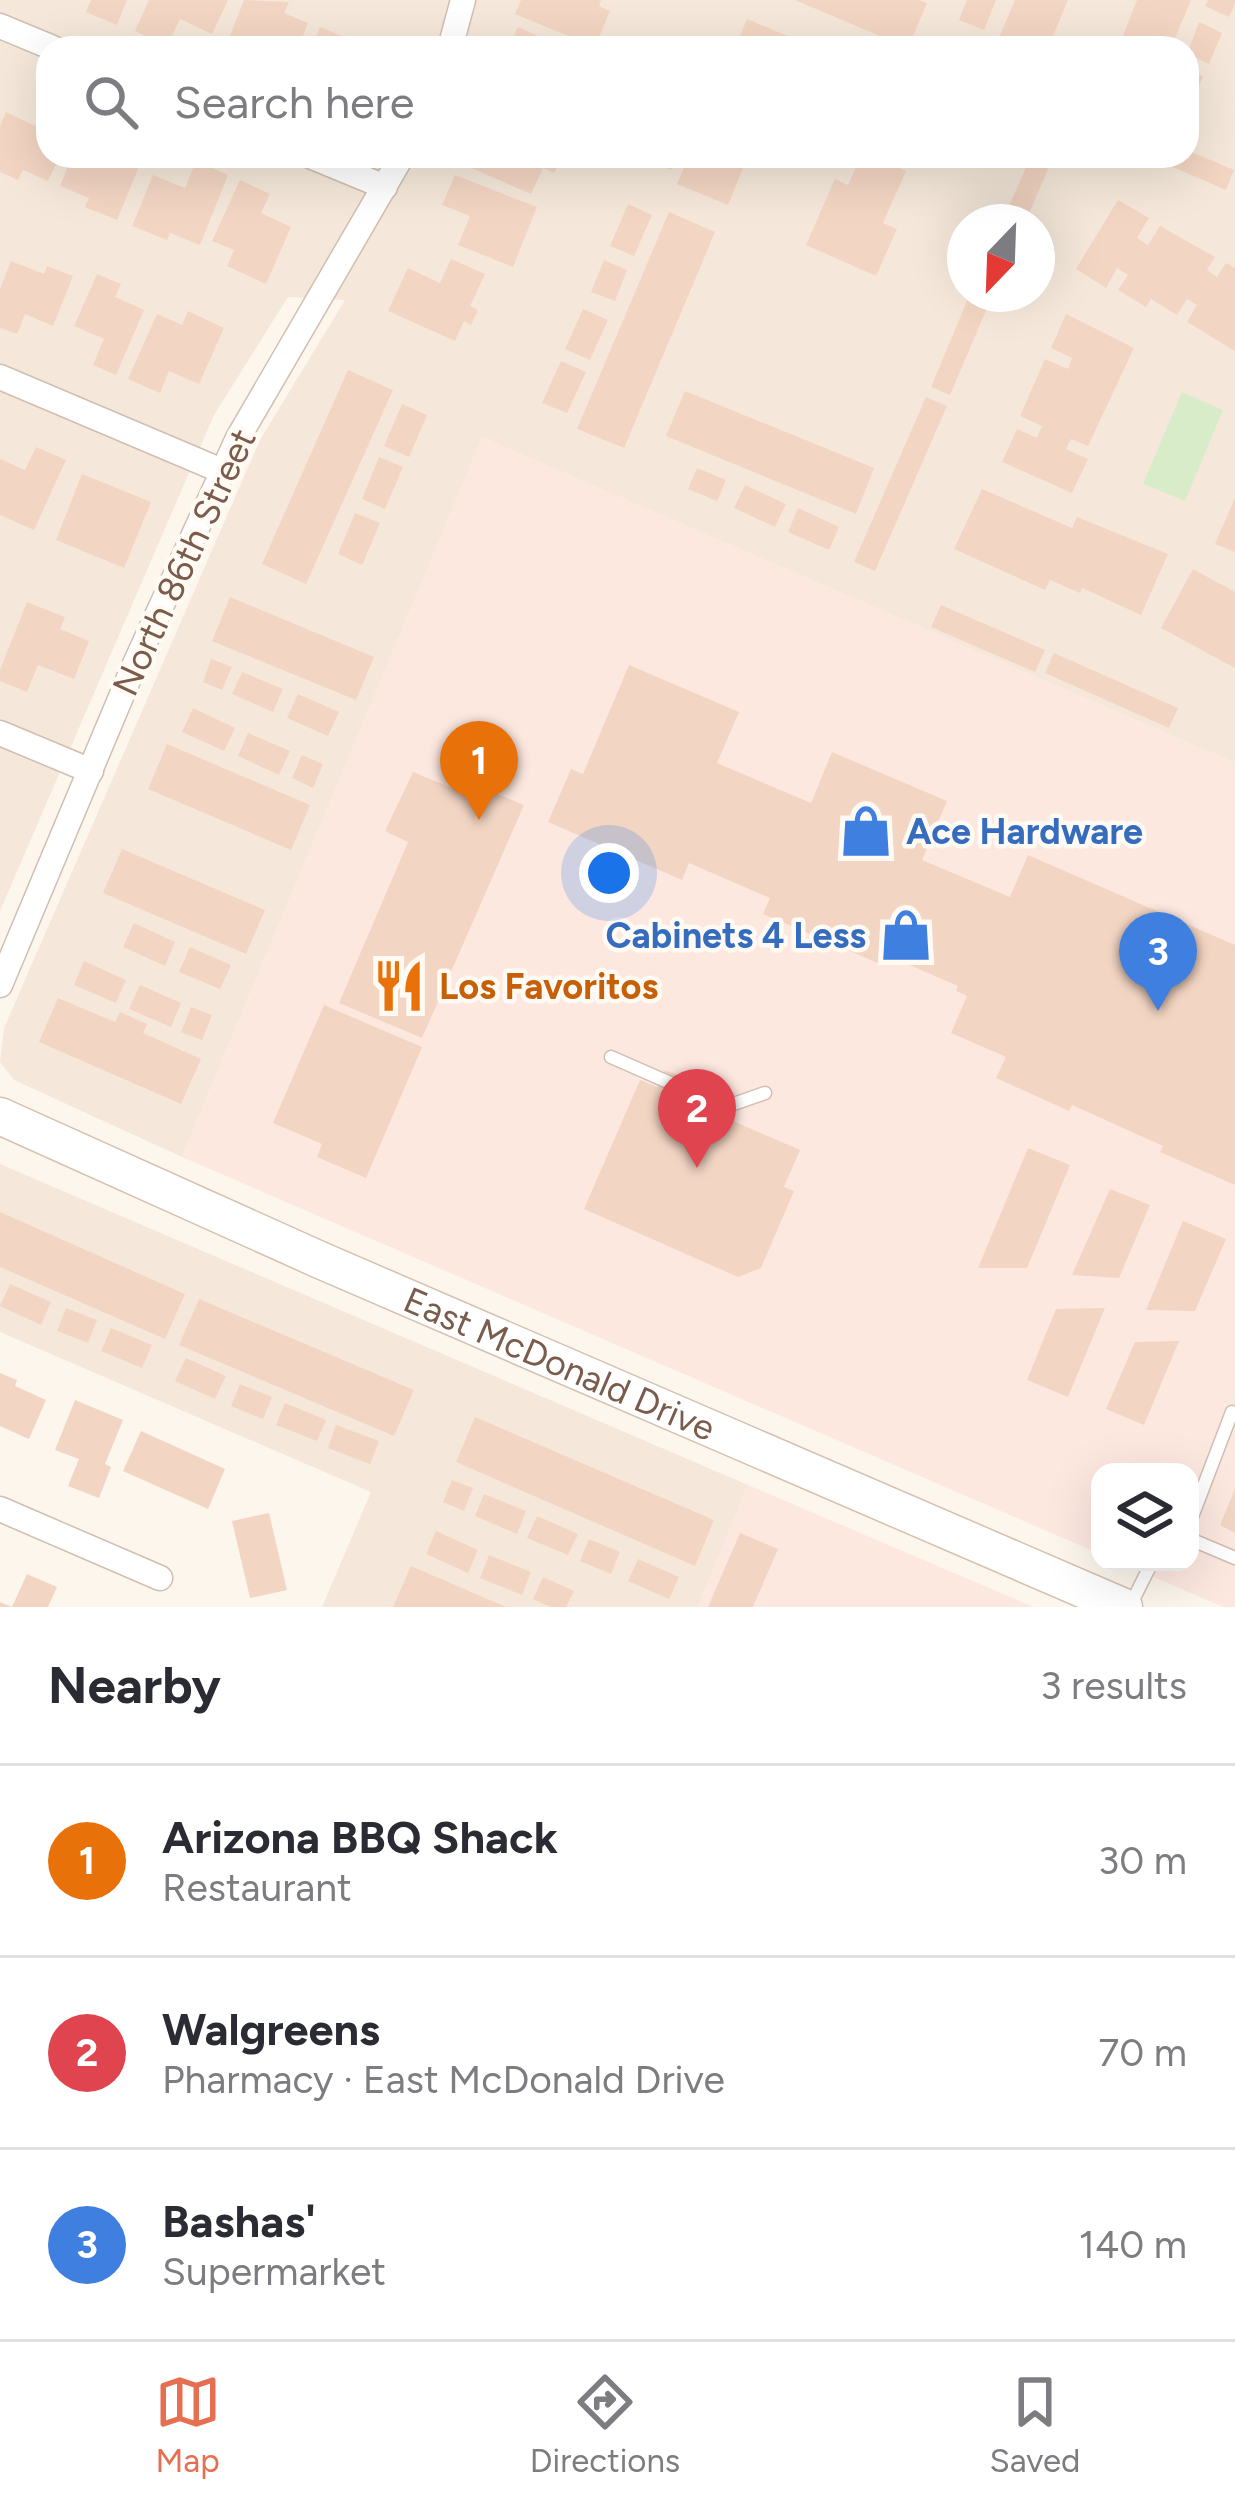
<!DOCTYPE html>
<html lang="en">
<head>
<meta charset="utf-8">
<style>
  :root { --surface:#fff; --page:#f2f2f3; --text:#2b2b33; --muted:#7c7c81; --line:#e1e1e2; --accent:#e76f51 }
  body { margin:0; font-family:Figtree,sans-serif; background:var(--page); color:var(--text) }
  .controls { position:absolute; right:36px; bottom:36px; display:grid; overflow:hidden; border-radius:24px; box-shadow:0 12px 48px #0002 }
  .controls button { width:108px; height:108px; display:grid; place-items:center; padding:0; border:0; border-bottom:3px solid var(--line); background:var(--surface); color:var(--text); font:60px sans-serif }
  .compass { position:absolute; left:947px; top:204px; width:108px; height:108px; border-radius:50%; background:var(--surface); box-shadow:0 12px 48px #0002; rotate:203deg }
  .you { position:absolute; left:609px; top:873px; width:42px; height:42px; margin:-30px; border:9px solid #fff; border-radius:50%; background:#1a73e8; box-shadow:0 0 0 18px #1a73e833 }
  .badge { display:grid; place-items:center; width:78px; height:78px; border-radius:50%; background:var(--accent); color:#fff; font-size:39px; font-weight:700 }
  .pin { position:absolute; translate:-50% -99px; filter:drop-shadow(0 3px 6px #0008) }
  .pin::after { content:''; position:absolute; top:63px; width:42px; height:36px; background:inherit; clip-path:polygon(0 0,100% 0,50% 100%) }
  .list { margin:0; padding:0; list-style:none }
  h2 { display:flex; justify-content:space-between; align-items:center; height:156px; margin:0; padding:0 48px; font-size:51px }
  h2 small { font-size:39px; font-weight:400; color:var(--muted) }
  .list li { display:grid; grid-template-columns:78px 1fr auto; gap:36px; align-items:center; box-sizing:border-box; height:192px; padding:0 48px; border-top:3px solid var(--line) }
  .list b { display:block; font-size:45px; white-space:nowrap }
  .list p { margin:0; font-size:39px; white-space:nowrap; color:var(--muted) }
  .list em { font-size:39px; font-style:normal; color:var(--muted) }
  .icon { flex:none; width:66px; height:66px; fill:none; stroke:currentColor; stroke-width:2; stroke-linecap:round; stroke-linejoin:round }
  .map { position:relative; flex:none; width:1235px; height:1607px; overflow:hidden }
  .search { position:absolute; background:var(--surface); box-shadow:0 12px 48px #0002; left:36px; right:36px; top:36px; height:132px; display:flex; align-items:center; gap:30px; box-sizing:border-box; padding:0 42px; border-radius:36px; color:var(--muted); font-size:45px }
  .sheet { height:732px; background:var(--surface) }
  nav { display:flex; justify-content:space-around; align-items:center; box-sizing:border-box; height:168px; border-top:3px solid var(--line); background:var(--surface); font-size:33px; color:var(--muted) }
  nav a { display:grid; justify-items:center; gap:6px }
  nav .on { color:var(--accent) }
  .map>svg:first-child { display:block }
  .residential { fill:#f5e8da; fill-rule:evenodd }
  .commercial { fill:#fde8e0 }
  .green { fill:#d8ecc9 }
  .building { fill:#f3d5c3 }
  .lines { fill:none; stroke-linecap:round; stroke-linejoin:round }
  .service-casing { stroke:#d1beb0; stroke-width:15 }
  .minor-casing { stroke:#d1beb0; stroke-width:27 }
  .secondary-casing { stroke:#d6c0b0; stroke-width:39 }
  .service { stroke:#fff; stroke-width:12 }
  .minor { stroke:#fff; stroke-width:24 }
  .secondary { stroke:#fff; stroke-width:36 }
  .labels { text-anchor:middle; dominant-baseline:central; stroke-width:9; stroke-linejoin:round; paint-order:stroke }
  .street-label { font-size:36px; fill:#7a5c4d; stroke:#fffaf3 }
  .shop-label { font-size:36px; font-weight:bold; fill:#366cbe; stroke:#fffaf3; text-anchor:start }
  .food-label { font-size:36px; font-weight:bold; fill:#c56008; stroke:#fffaf3; text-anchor:start }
</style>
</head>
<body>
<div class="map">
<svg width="1235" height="1607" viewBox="0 0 1235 1607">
  <rect width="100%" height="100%" fill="#fdf6ec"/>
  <!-- residential -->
  <g class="residential">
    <path d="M0,0H1235V763L482,438L182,1157L14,1080L0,1062L4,1028L260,440L345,300L288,297L214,415L0,911ZM48,48H1187V156H48ZM965,222H1037V294H965Z"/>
    <path d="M0,1164L748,1485L698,1607H322L371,1492L0,1332Z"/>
  </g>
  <!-- commercial -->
  <g class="commercial">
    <path d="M482,437L1235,763V1607H1223L1119,1562H1190V1472H1100V1554L182,1157Z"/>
    <path d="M748,1485L1034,1607H698Z"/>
  </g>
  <!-- green -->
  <path class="green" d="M1182,392L1223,410L1185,501L1143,484Z"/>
  <!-- building -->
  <g class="building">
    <path d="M91,0H127L117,25L86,12Z"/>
    <path d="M149,0H228L212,34L180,19L167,46L135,31Z"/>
    <path d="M244,0L289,2L284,13L308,23L298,48H239L227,43Z"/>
    <path d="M521,0H601L599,6L610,11L595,47L515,14Z"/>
    <path d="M795,0H919L927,3L908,48Z"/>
    <path d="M967,0H996L984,30L959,20Z"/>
    <path d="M1015,0H1068L1048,48L995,47Z"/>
    <path d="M1137,0H1191L1171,48H1118Z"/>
    <path d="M1208,0H1235V4L1229,17L1205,6Z"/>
    <path d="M747,19L797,40L794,48H735Z"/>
    <path d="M1199,22L1222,33L1209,64L1187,54Z"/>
    <path d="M320,27L371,48H312Z"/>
    <path d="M518,27L565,48H509Z"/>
    <path d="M1187,70L1203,76L1187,117Z"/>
    <path d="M48,97V156H60L48,181L23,170L18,180L0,172V126L6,112L35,126Z"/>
    <path d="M1187,150L1234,170L1226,190L1147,156H1187Z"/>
    <path d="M72,156H106L138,169L117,220L85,207L89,198L60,186Z"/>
    <path d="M465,156H562L554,173L543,168L531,194L462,164Z"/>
    <path d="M649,156H677L671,170L647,160Z"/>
    <path d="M689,156H748L728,205L677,184Z"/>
    <path d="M845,156H871L906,171L883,223L897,229L876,276L806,245L835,179L848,185L856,167L843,161Z"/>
    <path d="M1031,156H1054L1025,222H1002Z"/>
    <path d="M196,161L228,175L200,245L170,233L167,240L132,226L153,175L185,188Z"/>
    <path d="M455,175L537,207L513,267L458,245L470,216L442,205Z"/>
    <path d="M240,180L270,194L261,213L291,227L266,284L227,266L234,250L212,241Z"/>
    <path d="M1118,200L1149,218L1137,238L1148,245L1160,226L1215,257L1207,270L1217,277L1226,263L1235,268V351L1187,322L1197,305L1187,299L1177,315L1151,299L1146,307L1118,290L1128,275L1117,268L1106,288L1076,269Z"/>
    <path d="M628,204L652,215L634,256L610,246Z"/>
    <path d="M669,212L715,232L624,448L577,429Z"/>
    <path d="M451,259L485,274L470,306L478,310L471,325L464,321L455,341L388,311L408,268L440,283Z"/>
    <path d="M604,260L627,270L615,301L591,292Z"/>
    <path d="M11,261L44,274L47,266L73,276L53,326L25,314L17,334L0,328V289Z"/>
    <path d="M97,274L121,284L115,297L144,310L116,375L93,365L104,339L74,326Z"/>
    <path d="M970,294H993L950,395L931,387Z"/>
    <path d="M583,309L608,320L590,360L565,349Z"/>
    <path d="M188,311L224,328L199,384L169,371L160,393L128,379L157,314L182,325Z"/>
    <path d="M1066,314L1134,348L1088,446L1071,439L1066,449L1088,459L1072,493L1002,462L1017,429L1037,438L1042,426L1020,416L1045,359L1068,369L1072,358L1051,348Z"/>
    <path d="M561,361L586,372L567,413L542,403Z"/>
    <path d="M348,370L393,390L306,584L262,564Z"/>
    <path d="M685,391L874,468L856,514L666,436Z"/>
    <path d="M926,397L947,406L875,571L854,562Z"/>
    <path d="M402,404L427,415L409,457L384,446Z"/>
    <path d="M36,447L66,460L34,530L0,515V459L25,470Z"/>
    <path d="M379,457L403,467L385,509L362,499Z"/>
    <path d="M697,468L726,480L717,501L688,489Z"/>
    <path d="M82,474L151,502L124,568L56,540Z"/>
    <path d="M745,485L786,504L775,527L734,508Z"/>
    <path d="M982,489L1072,528L1077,517L1168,554L1141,615L1082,588L1080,593L1050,580L1045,590L954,549Z"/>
    <path d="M1235,498V552L1215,544Z"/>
    <path d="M798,508L839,527L829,550L788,532Z"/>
    <path d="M355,513L380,523L362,565L338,554Z"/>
    <path d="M1193,569L1235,592V668L1161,628Z"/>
    <path d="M230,597L374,657L356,700L212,641Z"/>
    <path d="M27,602L65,617L60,629L89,641L74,679L38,665L27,692L0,681V670Z"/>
    <path d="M941,605L1045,650L1035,672L931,627Z"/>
    <path d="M1054,653L1178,708L1169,728L1045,673Z"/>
    <path d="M211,659L232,667L222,690L203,682Z"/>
    <path d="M629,665L739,712L717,763L811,803L832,752L947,801L922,860L1010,897L1028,855L1235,945V1185L1160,1152L1163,1146L1072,1105L1069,1111L996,1078L1006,1057L951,1033L967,996L956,991L958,986L884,954L880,964L763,914L770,898L689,863L682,880L548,822L571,769L583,774Z"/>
    <path d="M242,672L283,689L273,712L232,694Z"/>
    <path d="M298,694L339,712L328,736L287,718Z"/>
    <path d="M193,708L235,728L224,751L182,732Z"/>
    <path d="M248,733L290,751L279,775L238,756Z"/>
    <path d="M167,744L310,805L291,850L148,789Z"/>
    <path d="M302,755L323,764L313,788L292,778Z"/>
    <path d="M413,772L481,800L487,790L524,805L422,1038L339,1003L408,842L385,831Z"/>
    <path d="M122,849L265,910L246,954L103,893Z"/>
    <path d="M134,923L175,942L165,966L123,947Z"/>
    <path d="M190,947L231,965L220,989L179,972Z"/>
    <path d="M84,961L126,980L116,1003L74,985Z"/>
    <path d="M140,985L181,1003L171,1027L129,1009Z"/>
    <path d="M58,998L115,1022L120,1012L147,1024L143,1033L201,1059L181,1104L39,1042Z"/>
    <path d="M324,1005L422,1047L366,1178L317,1157L322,1144L273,1123Z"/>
    <path d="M191,1007L212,1015L202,1040L181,1032Z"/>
    <path d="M665,1070L695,1082L687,1101L800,1150L784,1187L794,1191L761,1268L738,1277L584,1209L640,1080L657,1087Z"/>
    <path d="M1028,1148L1070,1165L1027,1268H978Z"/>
    <path d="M1110,1189L1150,1205L1119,1278L1072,1275Z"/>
    <path d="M0,1212L185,1294L165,1339L0,1267Z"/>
    <path d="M1183,1221L1226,1239L1195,1311L1146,1310Z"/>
    <path d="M10,1284L51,1302L41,1325L0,1306Z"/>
    <path d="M199,1299L414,1390L394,1436L179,1345Z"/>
    <path d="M66,1308L97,1320L88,1343L57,1331Z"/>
    <path d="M1105,1308L1068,1397L1027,1380L1056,1309Z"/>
    <path d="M111,1328L152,1345L142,1368L101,1351Z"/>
    <path d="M1179,1341L1144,1425L1106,1409L1135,1342Z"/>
    <path d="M186,1358L226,1376L215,1399L175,1381Z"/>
    <path d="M0,1373L17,1380L15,1386L46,1400L29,1439L0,1426Z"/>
    <path d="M240,1384L272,1397L263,1419L231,1406Z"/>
    <path d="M75,1400L123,1420L105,1464L111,1467L99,1498L68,1486L79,1459L55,1450Z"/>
    <path d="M285,1403L326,1420L317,1441L276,1425Z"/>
    <path d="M475,1417L714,1520L695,1566L456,1462Z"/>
    <path d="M336,1425L379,1441L370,1464L328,1448Z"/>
    <path d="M141,1431L225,1469L208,1509L123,1471Z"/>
    <path d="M452,1480L473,1488L464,1511L443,1502Z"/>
    <path d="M1235,1489V1533L1220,1525Z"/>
    <path d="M484,1494L526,1511L517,1534L475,1516Z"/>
    <path d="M269,1513L287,1590L250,1598L232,1521Z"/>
    <path d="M537,1516L578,1534L568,1555L527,1538Z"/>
    <path d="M436,1531L478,1550L468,1573L426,1554Z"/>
    <path d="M740,1533L778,1549L753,1607H708Z"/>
    <path d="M589,1539L620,1552L611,1574L580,1561Z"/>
    <path d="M489,1555L531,1572L522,1595L480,1578Z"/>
    <path d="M638,1559L679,1577L669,1599L628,1581Z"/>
    <path d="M411,1566L506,1607H393Z"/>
    <path d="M27,1574L57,1587L48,1607H0V1602L12,1607Z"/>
    <path d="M543,1577L574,1591L566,1607H550L533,1599Z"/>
  </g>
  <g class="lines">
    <!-- service casing -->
    <g class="service-casing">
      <g id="service">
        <path d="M611,1057L725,1107L765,1093"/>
        <path d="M1190,1522L1232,1412L1235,1413"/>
        <path d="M1190,1539L1235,1558"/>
        <path d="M1130,1606L1152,1562"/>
      </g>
    </g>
    <!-- minor casing -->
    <g class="minor-casing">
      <g id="minor">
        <path d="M0,26L53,48"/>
        <path d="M450,48L463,0"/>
        <path d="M310,156L385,187"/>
        <path d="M0,377L222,471"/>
        <path d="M0,733L91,771"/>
        <path d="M0,985L134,666L238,438L402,156"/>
        <path d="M0,1509L160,1578"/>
      </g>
    </g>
    <!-- secondary casing -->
    <g class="secondary-casing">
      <g id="secondary">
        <path id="s1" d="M0,1116L320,1260L1124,1607"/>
      </g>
    </g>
    <!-- service -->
    <use href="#service" class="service"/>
    <!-- minor -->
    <use href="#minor" class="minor"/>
    <!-- secondary -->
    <use href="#secondary" class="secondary"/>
  </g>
  <!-- icons -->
  <defs>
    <g id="shop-bare" transform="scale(4.14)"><path d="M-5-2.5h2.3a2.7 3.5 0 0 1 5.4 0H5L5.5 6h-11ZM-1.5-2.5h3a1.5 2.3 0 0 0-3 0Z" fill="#3f7fe0" stroke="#fffaf3" stroke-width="2.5" paint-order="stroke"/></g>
    <g id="restaurant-bare" transform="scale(4.14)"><path d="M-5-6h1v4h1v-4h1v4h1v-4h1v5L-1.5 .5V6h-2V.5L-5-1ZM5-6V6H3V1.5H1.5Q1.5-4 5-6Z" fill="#e8710a" stroke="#fffaf3" stroke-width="2.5" paint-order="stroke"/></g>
  </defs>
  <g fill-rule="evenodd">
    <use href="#shop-bare" x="866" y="831"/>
    <use href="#shop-bare" x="906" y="935"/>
    <use href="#restaurant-bare" x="399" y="986"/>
  </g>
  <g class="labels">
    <!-- street labels -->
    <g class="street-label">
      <text transform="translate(184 562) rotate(-65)">North 86th Street</text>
      <text stroke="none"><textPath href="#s1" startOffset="612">East McDonald Drive</textPath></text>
    </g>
    <!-- shop labels -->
    <g class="shop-label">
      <text x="906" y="831">Ace Hardware</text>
      <text x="866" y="935" text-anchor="end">Cabinets 4 Less</text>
    </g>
    <!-- food labels -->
    <g class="food-label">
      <text x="439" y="986">Los Favoritos</text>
    </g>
  </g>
</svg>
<div class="controls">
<button><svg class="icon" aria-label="layers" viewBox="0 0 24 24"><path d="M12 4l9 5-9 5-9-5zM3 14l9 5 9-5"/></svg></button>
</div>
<svg class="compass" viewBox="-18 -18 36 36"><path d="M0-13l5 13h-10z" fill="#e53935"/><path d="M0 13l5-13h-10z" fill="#7c7c81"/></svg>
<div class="you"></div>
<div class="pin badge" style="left:479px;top:820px;background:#e8710a">1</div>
<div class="pin badge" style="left:697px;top:1168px;background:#e0444e">2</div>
<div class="pin badge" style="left:1158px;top:1011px;background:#3f7fe0">3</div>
<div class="search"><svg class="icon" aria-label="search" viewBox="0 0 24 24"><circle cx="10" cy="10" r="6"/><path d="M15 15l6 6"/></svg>Search here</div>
</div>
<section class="sheet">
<h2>Nearby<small>3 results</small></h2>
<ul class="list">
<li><span class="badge" style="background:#e8710a">1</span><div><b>Arizona BBQ Shack</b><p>Restaurant</p></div><em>30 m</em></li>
<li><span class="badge" style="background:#e0444e">2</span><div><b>Walgreens</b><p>Pharmacy · East McDonald Drive</p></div><em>70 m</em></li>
<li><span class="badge" style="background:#3f7fe0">3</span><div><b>Bashas'</b><p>Supermarket</p></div><em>140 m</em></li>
</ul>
</section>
<nav>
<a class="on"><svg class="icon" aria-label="map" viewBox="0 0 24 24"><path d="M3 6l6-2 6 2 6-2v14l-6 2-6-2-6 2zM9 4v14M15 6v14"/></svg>Map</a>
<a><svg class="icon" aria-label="directions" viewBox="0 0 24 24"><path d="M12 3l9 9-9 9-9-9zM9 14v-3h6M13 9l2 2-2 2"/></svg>Directions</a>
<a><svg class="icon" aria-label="saved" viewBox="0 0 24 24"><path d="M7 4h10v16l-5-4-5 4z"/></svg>Saved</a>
</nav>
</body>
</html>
